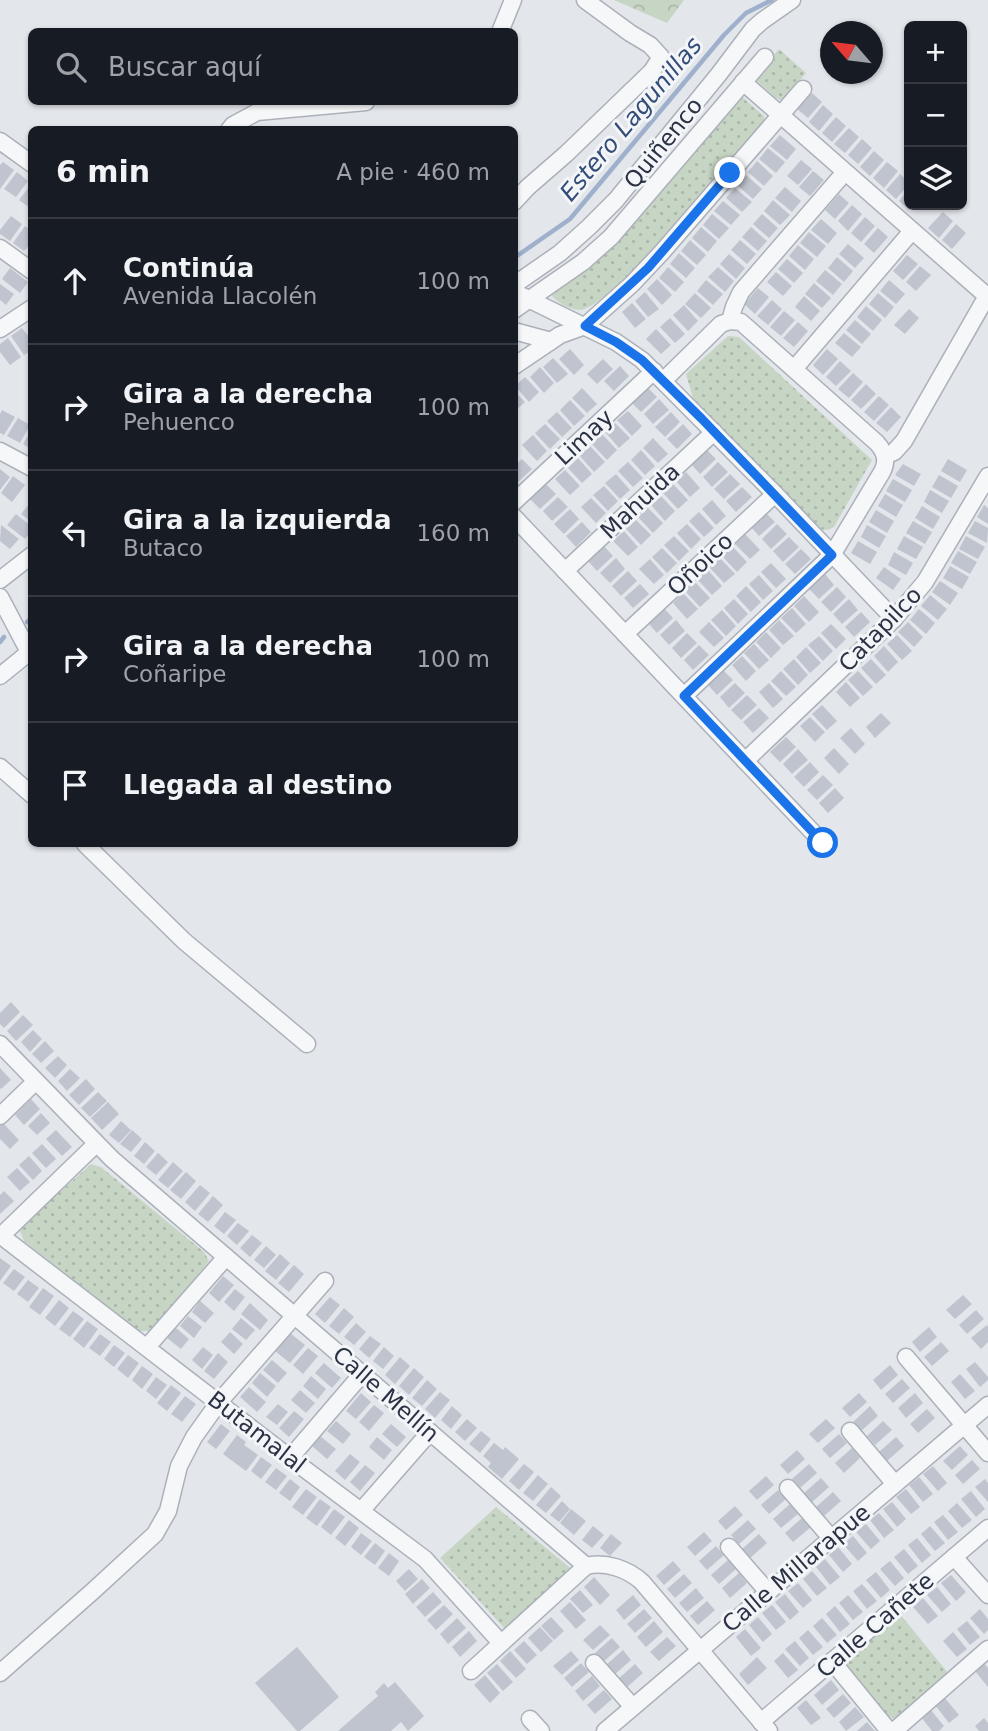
<!DOCTYPE html>
<html lang="es">
<head>
<meta charset="utf-8">
<style>
  :root { --surface:#171b24; --page:#20242c; --text:#f1f3f6; --muted:#9ea1a6; --line:#363941 }
  body { margin:0; font-family:"DejaVu Sans",sans-serif; background:var(--page); color:var(--text) }
  .controls { position:absolute; right:21px; top:21px; display:grid; overflow:hidden; border-radius:10px; box-shadow:0 2px 5px #0004 }
  .controls button { width:63px; height:63px; display:grid; place-items:center; padding:0; border:0; border-bottom:2px solid var(--line); background:var(--surface); color:var(--text); font:35px sans-serif }
  .compass { position:absolute; left:820px; top:21px; width:63px; height:63px; border-radius:50%; background:var(--surface); box-shadow:0 2px 5px #0004; rotate:298deg }
  .stop { position:absolute; width:21px; height:21px; margin:-16px; border:5px solid #1a73e8; border-radius:50%; background:#fff }
  .stop.end { background:#1a73e8; border-color:#fff; box-shadow:0 2px 7px #0008 }
  .list { margin:0; padding:0; list-style:none }
  h2 { display:flex; justify-content:space-between; align-items:center; height:91px; margin:0; padding:0 28px; font-size:30px }
  h2 small { font-size:23px; font-weight:400; color:var(--muted) }
  .list li { display:grid; grid-template-columns:46px 1fr auto; gap:21px; align-items:center; box-sizing:border-box; height:126px; padding:0 28px; border-top:2px solid var(--line) }
  .list b { display:block; font-size:26px; white-space:nowrap }
  .list p { margin:0; font-size:23px; white-space:nowrap; color:var(--muted) }
  .list em { font-size:23px; font-style:normal; color:var(--muted) }
  .icon { flex:none; width:38px; height:38px; fill:none; stroke:currentColor; stroke-width:2; stroke-linecap:round; stroke-linejoin:round }
  .map { position:relative; flex:none; width:988px; height:1731px; overflow:hidden }
  .search { position:absolute; background:var(--surface); box-shadow:0 2px 5px #0004; left:28px; top:28px; width:490px; height:77px; display:flex; align-items:center; gap:18px; box-sizing:border-box; padding:0 24px; border-radius:10px; color:var(--muted); font-size:26px }
  .panel { position:absolute; background:var(--surface); box-shadow:0 2px 5px #0004; left:28px; top:126px; width:490px; height:721px; border-radius:10px }
  .map>svg:first-child { display:block }
  .grass { fill:url(#grass-dots) }
  .forest { fill:url(#forest-crowns) }
  .lines { fill:none; stroke-linecap:round; stroke-linejoin:round }
  .stream { stroke:#9eb0cc; stroke-width:4.5 }
  .building { fill:#c0c4ce }
  .minor-casing { stroke:#acb0b9; stroke-width:19 }
  .minor { stroke:#f6f7f9; stroke-width:16 }
  .route { stroke:#1a73e8; stroke-width:9 }
  .labels { text-anchor:middle; dominant-baseline:central; stroke-width:6; stroke-linejoin:round; paint-order:stroke }
  .street-label { font-size:23px; fill:#2a3244; stroke:#f3f5f8 }
  .water-label { font-size:24px; font-style:italic; fill:#334d79; stroke:#f3f5f8 }
</style>
</head>
<body>
<div class="map">
<svg width="988" height="1731" viewBox="0 0 988 1731">
  <defs>
    <pattern id="grass-dots" width="8" height="8" patternUnits="userSpaceOnUse" patternTransform="scale(1.75)"><rect width="8" height="8" fill="#c7d5c4"/><path d="M2 2h.1M6 6h.1" fill="none" stroke="#abb7aa" stroke-width="1.8" stroke-linecap="round"/></pattern>
    <pattern id="forest-crowns" width="20" height="18" patternUnits="userSpaceOnUse" patternTransform="scale(1.75)"><rect width="20" height="18" fill="#c7d5c4"/><path d="M2 6a3 3 0 1 1 6 0M12 15a3 3 0 1 1 6 0" fill="none" stroke="#abb7aa"/></pattern>
  </defs>
  <rect width="100%" height="100%" fill="#e3e6eb"/>
  <!-- grass -->
  <g class="grass">
    <path d="M779,49L806,73L787,96L780,100L776,98L756,80L757,75Z"/>
    <path d="M742,97L764,116L765,122C739,151 610,309 580,310C571,310 558,303 552,296L553,292L736,100Z"/>
    <path d="M728,336L739,337L872,460L834,527C825,532 822,530 814,524L693,398L686,374Z"/>
    <path d="M91,1164L101,1167L204,1252L209,1261L153,1331H139L24,1241L19,1229Z"/>
    <path d="M496,1507L574,1571L507,1631L440,1558Z"/>
    <path d="M900,1614L948,1673L898,1717L893,1718L888,1716L843,1664Z"/>
  </g>
  <!-- forest -->
  <path class="forest" d="M614,0H684L667,23Z"/>
  <g class="lines">
    <!-- stream -->
    <g class="stream">
      <path d="M514,258L570,219L724,35L746,13L772,0"/>
      <path d="M27,622L32,618"/>
      <path d="M0,642L4,637"/>
    </g>
  </g>
  <!-- building -->
  <g class="building">
    <path d="M812,93L822,102L808,118L797,109Z"/>
    <path d="M823,105L833,114L819,131L809,122Z"/>
    <path d="M836,117L846,126L832,142L822,133Z"/>
    <path d="M849,128L859,137L845,153L834,144Z"/>
    <path d="M780,135L796,149L787,160L770,146Z"/>
    <path d="M862,139L872,148L858,164L848,155Z"/>
    <path d="M768,148L785,162L776,173L759,159Z"/>
    <path d="M874,151L884,160L870,176L860,167Z"/>
    <path d="M801,160L812,169L798,185L787,176Z"/>
    <path d="M757,161L773,176L764,186L748,172Z"/>
    <path d="M3,162L14,170L0,189V165Z"/>
    <path d="M887,162L898,171L884,188L873,178Z"/>
    <path d="M813,171L824,180L810,196L799,187Z"/>
    <path d="M17,172L28,181L16,197L4,189Z"/>
    <path d="M900,174L909,182V184L896,199L886,190Z"/>
    <path d="M746,175L762,189L753,199L737,185Z"/>
    <path d="M32,183V206L30,208L19,200Z"/>
    <path d="M785,187L801,201L792,212L775,198Z"/>
    <path d="M735,188L752,202L742,212L726,198Z"/>
    <path d="M909,189V205H914L909,210L899,201Z"/>
    <path d="M839,194L849,203L835,219L825,210Z"/>
    <path d="M773,200L790,215L780,225L764,211Z"/>
    <path d="M723,201L740,215L731,225L714,211Z"/>
    <path d="M852,205L862,214L848,231L838,221Z"/>
    <path d="M943,212L953,221L939,238L928,228Z"/>
    <path d="M712,214L729,228L719,239L703,225Z"/>
    <path d="M762,214L778,228L769,238L753,224Z"/>
    <path d="M11,216L22,224L10,241L0,234V230Z"/>
    <path d="M865,217L875,226L861,242L851,233Z"/>
    <path d="M821,219L837,233L828,244L811,230Z"/>
    <path d="M956,224L966,233L952,249L942,240Z"/>
    <path d="M25,226L32,231V242L24,251L13,243Z"/>
    <path d="M701,227L717,241L708,252L692,238Z"/>
    <path d="M751,227L767,241L758,251L742,237Z"/>
    <path d="M878,228L888,237L874,253L864,244Z"/>
    <path d="M809,232L826,246L817,257L800,243Z"/>
    <path d="M690,240L706,255L697,265L681,251Z"/>
    <path d="M740,240L756,254L747,264L731,250Z"/>
    <path d="M848,244L864,258L855,268L839,254Z"/>
    <path d="M798,245L814,259L805,270L789,256Z"/>
    <path d="M679,253L695,268L686,278L670,264Z"/>
    <path d="M729,254L745,268L736,279L720,264Z"/>
    <path d="M907,255L918,264L903,280L893,271Z"/>
    <path d="M837,257L853,271L844,282L828,268Z"/>
    <path d="M787,259L803,273L794,283L778,269Z"/>
    <path d="M920,266L931,275L916,291L906,282Z"/>
    <path d="M668,267L684,282L675,292L659,278Z"/>
    <path d="M718,267L734,281L725,292L708,277Z"/>
    <path d="M10,268L28,282L20,293L2,279Z"/>
    <path d="M825,270L842,284L833,295L816,281Z"/>
    <path d="M776,272L792,286L783,296L767,282Z"/>
    <path d="M657,279L672,295L662,305L647,289Z"/>
    <path d="M706,280L723,294L713,305L697,291Z"/>
    <path d="M889,280L905,294L896,304L880,291Z"/>
    <path d="M814,283L831,298L822,308L805,294Z"/>
    <path d="M0,284L14,294L6,305L0,300Z"/>
    <path d="M758,288L769,297L755,314L744,304Z"/>
    <path d="M645,292L659,309L648,317L635,301Z"/>
    <path d="M695,293L711,308L701,318L685,304Z"/>
    <path d="M878,293L894,307L885,318L869,304Z"/>
    <path d="M804,296L820,311L811,321L795,307Z"/>
    <path d="M772,300L782,309L768,325L757,316Z"/>
    <path d="M632,303L646,319L635,328L622,312Z"/>
    <path d="M684,305L698,321L688,331L673,315Z"/>
    <path d="M866,306L882,320L873,331L857,317Z"/>
    <path d="M909,309L919,318L905,334L894,325Z"/>
    <path d="M784,311L795,320L781,336L770,327Z"/>
    <path d="M670,318L685,334L675,343L660,327Z"/>
    <path d="M855,320L871,334L862,344L846,330Z"/>
    <path d="M798,322L808,331L794,347L783,338Z"/>
    <path d="M22,328L32,341V350L24,355L11,336Z"/>
    <path d="M656,329L671,345L661,354L646,339Z"/>
    <path d="M844,333L861,347L852,357L835,343Z"/>
    <path d="M8,338L21,357L10,365L0,352V344Z"/>
    <path d="M570,349L584,365L574,375L559,359Z"/>
    <path d="M827,349L838,359L823,375L813,365Z"/>
    <path d="M553,358L568,374L557,383L543,367Z"/>
    <path d="M603,359L613,369L597,384L587,374Z"/>
    <path d="M840,361L851,371L836,386L826,377Z"/>
    <path d="M620,366L629,376L614,391L604,381Z"/>
    <path d="M540,367L554,383L544,393L530,377Z"/>
    <path d="M853,373L863,382L849,398L838,389Z"/>
    <path d="M525,377L539,392L529,402L515,386Z"/>
    <path d="M866,384L876,394L861,409L851,400Z"/>
    <path d="M647,387L657,397L641,412L631,402Z"/>
    <path d="M582,388L597,404L587,413L572,398Z"/>
    <path d="M514,391L525,402L514,412Z"/>
    <path d="M879,396L889,405L874,421L864,412Z"/>
    <path d="M659,399L669,410L653,424L644,414Z"/>
    <path d="M570,400L585,416L574,426L560,410Z"/>
    <path d="M891,407L901,417L887,432L876,423Z"/>
    <path d="M2,410L15,417L4,435L0,433V414Z"/>
    <path d="M628,411L642,426L632,436L617,420Z"/>
    <path d="M557,412L572,428L562,437L547,421Z"/>
    <path d="M671,412L680,422L665,437L655,427Z"/>
    <path d="M18,418L30,425L20,443L7,436Z"/>
    <path d="M615,423L630,438L619,448L605,432Z"/>
    <path d="M545,424L560,439L550,449L535,433Z"/>
    <path d="M683,424L692,434L677,449L667,439Z"/>
    <path d="M32,429V450L23,444Z"/>
    <path d="M602,434L617,450L607,460L592,444Z"/>
    <path d="M533,435L547,451L537,461L522,445Z"/>
    <path d="M653,438L668,454L658,463L643,448Z"/>
    <path d="M590,446L605,462L594,472L580,456Z"/>
    <path d="M706,449L716,459L700,474L691,464Z"/>
    <path d="M641,450L655,466L645,475L631,460Z"/>
    <path d="M578,458L592,474L582,483L568,468Z"/>
    <path d="M522,459L532,469L516,484L514,482V466Z"/>
    <path d="M948,459L967,470L960,482L941,471Z"/>
    <path d="M628,462L643,478L633,487L618,471Z"/>
    <path d="M718,462L728,472L712,487L703,477Z"/>
    <path d="M903,464L921,474L914,486L895,475Z"/>
    <path d="M0,469L10,477L0,490Z"/>
    <path d="M565,470L580,486L570,495L555,479Z"/>
    <path d="M686,472L700,488L690,497L676,481Z"/>
    <path d="M616,474L630,490L620,499L605,483Z"/>
    <path d="M730,474L740,484L724,499L714,489Z"/>
    <path d="M939,475L958,486L951,498L932,487Z"/>
    <path d="M13,476L25,485L12,502L1,493Z"/>
    <path d="M893,479L912,490L905,502L886,491Z"/>
    <path d="M546,484L556,494L540,509L530,499Z"/>
    <path d="M673,484L688,500L678,509L663,493Z"/>
    <path d="M604,486L618,501L608,511L593,495Z"/>
    <path d="M742,487L752,497L736,512L726,501Z"/>
    <path d="M930,490L949,501L942,513L924,502Z"/>
    <path d="M885,494L903,505L896,517L878,506Z"/>
    <path d="M661,496L675,511L665,521L651,505Z"/>
    <path d="M558,497L568,507L552,521L543,511Z"/>
    <path d="M591,498L606,513L596,523L581,507Z"/>
    <path d="M712,500L726,516L716,525L702,509Z"/>
    <path d="M30,503L32,505V522L21,514Z"/>
    <path d="M984,505L988,508V524L977,517Z"/>
    <path d="M922,506L940,517L933,529L915,518Z"/>
    <path d="M648,508L663,523L653,533L638,517Z"/>
    <path d="M570,509L579,519L564,534L554,524Z"/>
    <path d="M876,510L894,521L887,533L869,522Z"/>
    <path d="M699,512L714,528L704,537L689,521Z"/>
    <path d="M765,512L775,522L759,536L750,526Z"/>
    <path d="M16,514L32,527V531L25,539L7,525Z"/>
    <path d="M636,520L651,535L641,545L626,529Z"/>
    <path d="M913,521L932,532L925,544L906,533Z"/>
    <path d="M975,521L988,528L987,543L968,533Z"/>
    <path d="M582,522L591,532L576,547L566,536Z"/>
    <path d="M687,524L701,539L691,549L677,533Z"/>
    <path d="M777,524L787,534L771,549L762,539Z"/>
    <path d="M1,525L19,539L10,549L0,541Z"/>
    <path d="M867,525L886,536L879,548L861,537Z"/>
    <path d="M624,531L638,547L628,556L613,541Z"/>
    <path d="M745,534L760,550L750,559L735,544Z"/>
    <path d="M674,536L689,551L679,561L664,545Z"/>
    <path d="M904,536L923,547L916,559L897,549Z"/>
    <path d="M966,536L985,547L978,559L959,549Z"/>
    <path d="M789,537L799,547L783,562L773,551Z"/>
    <path d="M858,541L877,552L870,564L851,553Z"/>
    <path d="M604,546L613,556L597,571L588,561Z"/>
    <path d="M732,546L747,562L737,572L722,556Z"/>
    <path d="M662,548L677,563L667,573L652,557Z"/>
    <path d="M801,549L811,559L795,574L785,564Z"/>
    <path d="M958,551L977,562L970,574L951,563Z"/>
    <path d="M894,552L913,563L906,575L888,565Z"/>
    <path d="M616,558L625,569L610,583L600,573Z"/>
    <path d="M720,558L735,574L724,583L710,568Z"/>
    <path d="M650,559L664,575L654,584L639,569Z"/>
    <path d="M771,563L786,579L776,588L761,572Z"/>
    <path d="M950,566L969,577L962,589L943,578Z"/>
    <path d="M884,567L901,579L893,590L876,578Z"/>
    <path d="M708,570L722,586L712,595L697,579Z"/>
    <path d="M628,571L637,581L621,596L612,586Z"/>
    <path d="M825,574L834,585L819,599L809,589Z"/>
    <path d="M759,575L773,591L763,600L749,584Z"/>
    <path d="M940,581L958,593L950,605L932,592Z"/>
    <path d="M695,582L710,598L700,607L685,591Z"/>
    <path d="M640,584L649,594L633,608L624,598Z"/>
    <path d="M746,586L761,602L751,612L736,596Z"/>
    <path d="M837,587L846,597L831,612L821,602Z"/>
    <path d="M683,593L698,609L687,619L673,603Z"/>
    <path d="M930,595L947,609L938,620L921,606Z"/>
    <path d="M804,596L819,612L809,622L794,606Z"/>
    <path d="M734,599L748,614L738,624L724,608Z"/>
    <path d="M849,599L858,610L842,624L833,614Z"/>
    <path d="M664,608L673,618L657,633L648,623Z"/>
    <path d="M792,608L806,624L796,633L781,618Z"/>
    <path d="M919,609L935,623L926,634L910,620Z"/>
    <path d="M722,610L736,626L726,636L711,620Z"/>
    <path d="M861,612L870,622L854,637L845,627Z"/>
    <path d="M676,620L685,631L669,645L660,635Z"/>
    <path d="M779,620L794,636L783,645L769,630Z"/>
    <path d="M709,622L724,638L714,647L699,632Z"/>
    <path d="M908,622L923,637L914,647L898,632Z"/>
    <path d="M831,624L846,639L836,649L821,633Z"/>
    <path d="M766,632L781,648L771,658L756,642Z"/>
    <path d="M687,633L697,643L681,658L672,648Z"/>
    <path d="M897,635L912,651L902,660L887,644Z"/>
    <path d="M819,636L833,651L823,661L808,645Z"/>
    <path d="M754,644L769,660L759,669L744,653Z"/>
    <path d="M699,645L709,655L693,670L684,660Z"/>
    <path d="M884,646L898,662L888,672L874,656Z"/>
    <path d="M806,647L821,663L810,673L796,657Z"/>
    <path d="M742,656L756,671L746,681L732,665Z"/>
    <path d="M794,659L808,675L798,685L783,669Z"/>
    <path d="M871,659L886,675L876,684L861,668Z"/>
    <path d="M723,670L733,680L717,695L708,685Z"/>
    <path d="M781,671L796,687L786,696L771,681Z"/>
    <path d="M858,671L873,687L863,696L848,680Z"/>
    <path d="M846,682L860,698L850,707L836,692Z"/>
    <path d="M735,683L745,693L729,708L720,697Z"/>
    <path d="M769,683L783,699L773,708L759,692Z"/>
    <path d="M747,695L757,705L741,720L731,710Z"/>
    <path d="M822,705L837,721L827,730L812,714Z"/>
    <path d="M759,708L769,718L753,733L743,722Z"/>
    <path d="M881,713L891,723L875,738L866,727Z"/>
    <path d="M810,717L825,732L815,742L800,726Z"/>
    <path d="M851,728L865,744L855,754L840,738Z"/>
    <path d="M786,737L796,747L780,762L770,752Z"/>
    <path d="M834,748L849,764L839,774L824,758Z"/>
    <path d="M798,749L808,760L792,774L783,764Z"/>
    <path d="M810,762L819,772L804,787L794,777Z"/>
    <path d="M823,775L833,785L817,800L807,790Z"/>
    <path d="M835,788L844,798L828,813L819,803Z"/>
    <path d="M11,1002L20,1012L4,1028L0,1024V1013Z"/>
    <path d="M23,1015L33,1025L16,1041L7,1031Z"/>
    <path d="M33,1030L42,1039L30,1052L21,1042Z"/>
    <path d="M45,1041L54,1051L41,1063L32,1054Z"/>
    <path d="M58,1056L67,1065L55,1078L45,1068Z"/>
    <path d="M0,1068L11,1080L1,1089L0,1088Z"/>
    <path d="M70,1069L80,1078L67,1091L58,1081Z"/>
    <path d="M86,1079L95,1089L79,1105L69,1095Z"/>
    <path d="M98,1092L107,1101L90,1117L81,1108Z"/>
    <path d="M31,1099L40,1109L24,1125L15,1115Z"/>
    <path d="M108,1102L119,1114L102,1130L91,1118Z"/>
    <path d="M41,1113L50,1123L37,1135L28,1126Z"/>
    <path d="M121,1121L131,1130L119,1143L109,1135Z"/>
    <path d="M3,1123L19,1140L10,1149L0,1139V1126Z"/>
    <path d="M56,1130L72,1147L62,1156L46,1139Z"/>
    <path d="M132,1130L142,1139L131,1152L120,1144Z"/>
    <path d="M145,1142L155,1151L144,1164L134,1156Z"/>
    <path d="M42,1144L56,1159L46,1168L32,1153Z"/>
    <path d="M158,1153L168,1162L156,1175L146,1167Z"/>
    <path d="M29,1156L42,1171L33,1180L19,1165Z"/>
    <path d="M173,1162L183,1171L168,1188L158,1180Z"/>
    <path d="M17,1168L30,1182L20,1191L7,1177Z"/>
    <path d="M186,1172L196,1181L181,1199L170,1190Z"/>
    <path d="M200,1185L210,1193L195,1211L185,1202Z"/>
    <path d="M4,1191L14,1201L0,1214V1195Z"/>
    <path d="M213,1196L223,1205L208,1222L198,1214Z"/>
    <path d="M225,1212L236,1220L224,1234L214,1226Z"/>
    <path d="M238,1223L249,1231L237,1245L227,1236Z"/>
    <path d="M252,1235L262,1243L250,1257L240,1248Z"/>
    <path d="M266,1246L276,1255L264,1268L254,1260Z"/>
    <path d="M280,1254L290,1263L276,1280L265,1271Z"/>
    <path d="M0,1258L11,1266L0,1281Z"/>
    <path d="M294,1265L304,1274L289,1292L278,1283Z"/>
    <path d="M14,1269L25,1277L14,1291L3,1283Z"/>
    <path d="M223,1276L234,1285L219,1302L209,1293Z"/>
    <path d="M28,1280L39,1288L28,1302L17,1294Z"/>
    <path d="M43,1288L54,1296L40,1315L29,1307Z"/>
    <path d="M235,1289L245,1297L234,1311L224,1302Z"/>
    <path d="M963,1295L972,1304L955,1319L946,1310Z"/>
    <path d="M330,1297L340,1305L325,1323L315,1314Z"/>
    <path d="M59,1300L69,1308L55,1326L45,1318Z"/>
    <path d="M200,1301L214,1313L205,1323L192,1312Z"/>
    <path d="M250,1303L268,1320L260,1330L241,1314Z"/>
    <path d="M344,1308L354,1317L339,1334L329,1326Z"/>
    <path d="M976,1310L984,1319L967,1334L959,1325Z"/>
    <path d="M73,1311L84,1319L70,1337L59,1329Z"/>
    <path d="M188,1316L202,1327L194,1338L180,1326Z"/>
    <path d="M241,1318L255,1330L246,1340L232,1329Z"/>
    <path d="M87,1321L98,1329L84,1348L73,1339Z"/>
    <path d="M356,1323L366,1332L354,1345L344,1337Z"/>
    <path d="M987,1325L988,1327V1342L981,1349L971,1338Z"/>
    <path d="M929,1327L937,1337L920,1352L912,1342Z"/>
    <path d="M176,1328L189,1339L181,1349L167,1338Z"/>
    <path d="M230,1332L243,1344L234,1354L221,1342Z"/>
    <path d="M290,1333L305,1345L290,1363L275,1351Z"/>
    <path d="M100,1334L111,1342L100,1356L89,1348Z"/>
    <path d="M370,1336L381,1344L369,1358L359,1349Z"/>
    <path d="M941,1342L949,1351L932,1366L924,1357Z"/>
    <path d="M114,1345L125,1353L114,1367L104,1359Z"/>
    <path d="M203,1347L213,1355L202,1369L192,1360Z"/>
    <path d="M384,1347L394,1356L383,1369L373,1361Z"/>
    <path d="M308,1348L318,1356L303,1374L293,1365Z"/>
    <path d="M218,1353L228,1362L214,1379L204,1371Z"/>
    <path d="M128,1355L139,1363L128,1378L117,1369Z"/>
    <path d="M400,1357L410,1366L395,1384L385,1375Z"/>
    <path d="M272,1360L287,1373L278,1383L263,1370Z"/>
    <path d="M975,1362L988,1377V1380L980,1387L966,1369Z"/>
    <path d="M324,1363L341,1378L332,1388L315,1373Z"/>
    <path d="M890,1365L898,1375L881,1390L873,1380Z"/>
    <path d="M142,1366L153,1374L142,1389L132,1380Z"/>
    <path d="M414,1368L424,1377L409,1395L399,1386Z"/>
    <path d="M260,1373L276,1386L267,1397L252,1383Z"/>
    <path d="M960,1374L975,1391L965,1399L951,1382Z"/>
    <path d="M311,1376L326,1389L318,1399L303,1386Z"/>
    <path d="M156,1377L167,1385L156,1399L146,1391Z"/>
    <path d="M902,1379L910,1388L893,1403L885,1394Z"/>
    <path d="M427,1380L437,1389L422,1406L412,1398Z"/>
    <path d="M171,1385L181,1393L167,1411L157,1403Z"/>
    <path d="M249,1387L266,1402L257,1412L240,1397Z"/>
    <path d="M300,1390L315,1403L306,1413L291,1400Z"/>
    <path d="M440,1392L450,1400L435,1418L425,1409Z"/>
    <path d="M361,1393L371,1402L356,1419L346,1411Z"/>
    <path d="M859,1393L867,1402L850,1417L842,1408Z"/>
    <path d="M915,1393L923,1403L906,1418L898,1408Z"/>
    <path d="M185,1396L196,1404L182,1422L171,1414Z"/>
    <path d="M278,1404L288,1412L277,1425L266,1417Z"/>
    <path d="M374,1405L384,1413L369,1431L359,1422Z"/>
    <path d="M452,1406L462,1415L451,1429L441,1420Z"/>
    <path d="M870,1406L878,1416L861,1431L853,1422Z"/>
    <path d="M927,1409L935,1418L918,1433L910,1424Z"/>
    <path d="M294,1411L304,1419L289,1437L279,1428Z"/>
    <path d="M467,1419L477,1428L465,1441L455,1432Z"/>
    <path d="M826,1419L835,1428L818,1443L809,1434Z"/>
    <path d="M336,1421L351,1434L343,1444L327,1431Z"/>
    <path d="M883,1421L892,1430L875,1445L867,1436Z"/>
    <path d="M221,1424L230,1431L216,1449L207,1442Z"/>
    <path d="M391,1424L406,1437L397,1447L382,1434Z"/>
    <path d="M481,1431L491,1439L480,1453L469,1444Z"/>
    <path d="M839,1434L847,1443L830,1458L822,1449Z"/>
    <path d="M237,1435L246,1442L244,1445L258,1455L246,1471L223,1454Z"/>
    <path d="M320,1436L336,1449L327,1459L312,1446Z"/>
    <path d="M377,1437L392,1450L384,1460L369,1447Z"/>
    <path d="M896,1437L904,1446L887,1461L879,1452Z"/>
    <path d="M494,1443L503,1450L505,1447L519,1459L502,1479L488,1467L491,1463L483,1456Z"/>
    <path d="M960,1446L968,1455L952,1470L943,1461Z"/>
    <path d="M852,1448L860,1458L844,1473L835,1463Z"/>
    <path d="M797,1450L805,1459L788,1474L780,1465Z"/>
    <path d="M350,1454L360,1462L345,1480L335,1471Z"/>
    <path d="M261,1457L272,1465L261,1479L251,1471Z"/>
    <path d="M972,1460L980,1469L963,1484L955,1475Z"/>
    <path d="M524,1464L534,1472L519,1490L509,1481Z"/>
    <path d="M809,1464L817,1473L800,1488L792,1479Z"/>
    <path d="M365,1465L375,1473L360,1491L350,1482Z"/>
    <path d="M933,1466L947,1483L938,1491L923,1474Z"/>
    <path d="M276,1468L287,1476L276,1490L265,1482Z"/>
    <path d="M538,1475L548,1484L533,1501L523,1493Z"/>
    <path d="M766,1476L774,1485L757,1500L749,1491Z"/>
    <path d="M919,1477L933,1494L923,1502L909,1485Z"/>
    <path d="M821,1478L829,1487L812,1502L804,1493Z"/>
    <path d="M290,1479L300,1487L290,1501L279,1493Z"/>
    <path d="M985,1479L988,1483V1502L975,1487Z"/>
    <path d="M551,1487L561,1496L546,1513L536,1505Z"/>
    <path d="M306,1489L317,1497L303,1515L292,1507Z"/>
    <path d="M906,1489L920,1507L911,1514L896,1497Z"/>
    <path d="M778,1490L786,1499L769,1514L761,1505Z"/>
    <path d="M971,1491L985,1509L976,1517L961,1499Z"/>
    <path d="M833,1492L841,1501L824,1516L816,1507Z"/>
    <path d="M320,1499L331,1507L317,1526L306,1518Z"/>
    <path d="M562,1501L570,1509L559,1522L550,1515Z"/>
    <path d="M892,1502L906,1519L897,1527L883,1509Z"/>
    <path d="M957,1503L972,1520L962,1528L948,1511Z"/>
    <path d="M790,1504L798,1514L781,1528L773,1519Z"/>
    <path d="M735,1506L743,1515L726,1530L718,1521Z"/>
    <path d="M334,1509L345,1517L331,1535L321,1527Z"/>
    <path d="M571,1509L586,1521L574,1535L560,1523Z"/>
    <path d="M879,1513L894,1530L884,1538L870,1520Z"/>
    <path d="M943,1515L958,1532L948,1540L934,1522Z"/>
    <path d="M802,1518L811,1527L793,1542L785,1533Z"/>
    <path d="M349,1520L359,1528L345,1546L335,1538Z"/>
    <path d="M748,1520L756,1529L739,1544L731,1535Z"/>
    <path d="M866,1524L880,1541L871,1549L856,1532Z"/>
    <path d="M593,1526L604,1535L592,1548L582,1540Z"/>
    <path d="M930,1526L945,1543L935,1551L921,1534Z"/>
    <path d="M704,1532L712,1541L695,1556L687,1547Z"/>
    <path d="M361,1533L372,1541L361,1555L351,1547Z"/>
    <path d="M611,1534L622,1543L610,1556L600,1548Z"/>
    <path d="M759,1534L767,1543L750,1558L742,1549Z"/>
    <path d="M853,1536L867,1553L858,1561L843,1544Z"/>
    <path d="M917,1538L931,1555L922,1563L908,1545Z"/>
    <path d="M375,1543L385,1551L375,1565L364,1557Z"/>
    <path d="M716,1546L724,1555L707,1570L699,1561Z"/>
    <path d="M838,1547L852,1564L843,1572L829,1555Z"/>
    <path d="M904,1549L918,1566L908,1574L894,1557Z"/>
    <path d="M389,1553L399,1561L389,1576L378,1568Z"/>
    <path d="M825,1559L840,1577L830,1585L816,1567Z"/>
    <path d="M728,1560L736,1569L719,1584L711,1575Z"/>
    <path d="M673,1561L681,1570L664,1585L656,1576Z"/>
    <path d="M890,1561L904,1578L895,1586L880,1569Z"/>
    <path d="M409,1569L418,1579L405,1591L396,1581Z"/>
    <path d="M812,1571L827,1588L817,1596L803,1579Z"/>
    <path d="M876,1572L890,1590L881,1598L866,1580Z"/>
    <path d="M739,1573L747,1583L730,1598L722,1588Z"/>
    <path d="M684,1574L692,1583L675,1598L667,1589Z"/>
    <path d="M951,1575L966,1592L956,1601L941,1583Z"/>
    <path d="M594,1577L610,1595L600,1605L584,1587Z"/>
    <path d="M422,1579L430,1588L413,1604L405,1594Z"/>
    <path d="M798,1583L812,1600L803,1608L788,1591Z"/>
    <path d="M862,1584L877,1601L867,1609L853,1591Z"/>
    <path d="M937,1587L951,1604L942,1612L927,1595Z"/>
    <path d="M696,1588L704,1598L687,1612L679,1603Z"/>
    <path d="M580,1590L593,1605L583,1613L570,1599Z"/>
    <path d="M433,1592L442,1602L425,1617L416,1607Z"/>
    <path d="M785,1594L799,1612L790,1620L775,1602Z"/>
    <path d="M633,1595L641,1605L624,1620L616,1610Z"/>
    <path d="M848,1595L863,1612L853,1620L839,1603Z"/>
    <path d="M923,1598L938,1616L928,1624L913,1607Z"/>
    <path d="M707,1601L715,1610L698,1625L690,1616Z"/>
    <path d="M570,1602L586,1620L576,1629L560,1611Z"/>
    <path d="M444,1605L453,1614L436,1630L427,1620Z"/>
    <path d="M772,1605L786,1622L776,1630L762,1613Z"/>
    <path d="M835,1606L850,1624L840,1632L826,1614Z"/>
    <path d="M644,1609L652,1618L635,1633L627,1624Z"/>
    <path d="M980,1609L988,1619V1630L984,1634L970,1618Z"/>
    <path d="M551,1617L564,1631L554,1640L541,1626Z"/>
    <path d="M758,1617L772,1634L763,1642L749,1625Z"/>
    <path d="M457,1618L466,1628L448,1644L440,1634Z"/>
    <path d="M822,1618L837,1635L827,1643L813,1626Z"/>
    <path d="M654,1621L663,1632L646,1647L637,1637Z"/>
    <path d="M967,1621L980,1637L970,1645L957,1629Z"/>
    <path d="M600,1625L610,1635L593,1650L583,1640Z"/>
    <path d="M540,1627L553,1641L541,1652L528,1638Z"/>
    <path d="M745,1629L761,1648L751,1656L736,1637Z"/>
    <path d="M808,1630L823,1647L813,1655L799,1638Z"/>
    <path d="M469,1631L477,1641L460,1657L452,1647Z"/>
    <path d="M953,1632L967,1649L957,1657L943,1641Z"/>
    <path d="M667,1637L676,1646L659,1661L650,1652Z"/>
    <path d="M612,1638L620,1647L603,1662L595,1653Z"/>
    <path d="M524,1641L537,1655L527,1664L514,1650Z"/>
    <path d="M795,1641L809,1658L800,1666L785,1649Z"/>
    <path d="M297,1647L339,1697L300,1731H297L255,1683Z"/>
    <path d="M623,1650L631,1660L614,1675L606,1665Z"/>
    <path d="M510,1651L526,1669L516,1678L500,1661Z"/>
    <path d="M571,1651L579,1660L562,1675L553,1666Z"/>
    <path d="M783,1653L798,1670L788,1678L774,1661Z"/>
    <path d="M757,1657L767,1668L748,1685L739,1674Z"/>
    <path d="M581,1663L589,1672L572,1687L564,1678Z"/>
    <path d="M984,1663L988,1668V1687L975,1671Z"/>
    <path d="M497,1664L513,1682L503,1691L487,1673Z"/>
    <path d="M635,1664L643,1673L626,1688L618,1679Z"/>
    <path d="M485,1675L500,1693L490,1703L474,1685Z"/>
    <path d="M592,1676L600,1686L583,1701L575,1691Z"/>
    <path d="M831,1680L839,1690L822,1705L814,1695Z"/>
    <path d="M395,1682L424,1716L408,1731L401,1722L391,1731H338L378,1696L375,1692L384,1683L388,1688Z"/>
    <path d="M604,1690L612,1699L595,1714L587,1705Z"/>
    <path d="M843,1694L851,1703L834,1718L826,1709Z"/>
    <path d="M944,1697L959,1715L949,1723L935,1705Z"/>
    <path d="M806,1700L821,1718L811,1725L797,1708Z"/>
    <path d="M855,1707L864,1717L846,1731L839,1722Z"/>
    <path d="M930,1709L944,1726L939,1731H932L921,1717Z"/>
    <path d="M984,1718L988,1723V1731H979L975,1726Z"/>
    <path d="M867,1722L875,1731H857Z"/>
  </g>
  <g class="lines">
    <!-- minor casing -->
    <g class="minor-casing">
      <g id="minor">
        <path d="M500,32L513,0"/>
        <path d="M743,82L988,297"/>
        <path d="M229,130L233,125L257,112L366,102"/>
        <path d="M0,141L32,164"/>
        <path d="M514,202L528,187L566,154L652,71L661,57L650,45L630,33L585,0"/>
        <path d="M0,248L32,271"/>
        <path d="M514,285L560,253L589,227L616,200L719,74L753,29L762,21L792,0"/>
        <path d="M514,292L616,342L642,360L775,494L894,619"/>
        <path d="M514,310L583,262L611,237L765,57"/>
        <path d="M730,321L734,307L741,292L845,172"/>
        <path d="M0,329L32,308"/>
        <path d="M514,331L551,341"/>
        <path d="M514,366L560,335L585,326L632,284L663,251L803,89"/>
        <path d="M794,369L912,231"/>
        <path d="M664,380L721,324L730,321L741,322L877,443C885,452 888,461 882,472L832,555L684,696"/>
        <path d="M0,451L32,468"/>
        <path d="M885,456L894,452L904,441L987,296"/>
        <path d="M514,502L654,371"/>
        <path d="M514,517L823,843"/>
        <path d="M565,571L714,432"/>
        <path d="M0,580L32,555"/>
        <path d="M0,597L29,652"/>
        <path d="M625,634L775,494"/>
        <path d="M0,676L32,650"/>
        <path d="M745,761L894,619L925,582L988,476"/>
        <path d="M0,767L32,795"/>
        <path d="M85,844L184,941L307,1044"/>
        <path d="M0,1044L112,1159L586,1566"/>
        <path d="M0,1116L36,1081"/>
        <path d="M0,1235L290,1458L425,1559L501,1643"/>
        <path d="M1,1236L96,1144"/>
        <path d="M147,1347L226,1257"/>
        <path d="M906,1357L988,1453"/>
        <path d="M850,1431L895,1484"/>
        <path d="M290,1458L362,1374"/>
        <path d="M788,1488L831,1538"/>
        <path d="M361,1511L430,1432"/>
        <path d="M729,1547L768,1592"/>
        <path d="M954,1557L988,1595"/>
        <path d="M586,1566C605,1561 628,1569 642,1582L769,1731"/>
        <path d="M832,1661L889,1731"/>
        <path d="M594,1663L633,1707"/>
        <path d="M471,1671L586,1566"/>
        <path d="M0,1673L93,1591L155,1534L168,1511L179,1466L194,1437L219,1402L325,1281"/>
        <path d="M530,1719L541,1731"/>
        <path d="M761,1722L988,1528"/>
        <path d="M605,1731L988,1405"/>
        <path d="M894,1731L988,1649"/>
      </g>
    </g>
    <!-- minor -->
    <use href="#minor" class="minor"/>
  </g>
  <g class="lines">
    <!-- route -->
    <path class="route" d="M730,173L648,268L585,326L616,342L642,360L702,419L832,555L684,696L823,843"/>
  </g>
  <g class="labels">
    <!-- street labels -->
    <g class="street-label">
      <text transform="translate(663 143) rotate(-51)">Quiñenco</text>
      <text transform="translate(584 437) rotate(-43)">Limay</text>
      <text transform="translate(640 501) rotate(-43)">Mahuida</text>
      <text transform="translate(700 564) rotate(-43)">Oñoico</text>
      <text transform="translate(880 629) rotate(-46)">Catapilco</text>
      <text transform="translate(386 1394) rotate(41)">Calle Mellín</text>
      <text transform="translate(257 1432) rotate(38)">Butamalal</text>
      <text transform="translate(796 1568) rotate(-40)">Calle Millarapue</text>
      <text transform="translate(875 1625) rotate(-41)">Calle Cañete</text>
    </g>
    <!-- water labels -->
    <g class="water-label">
      <text transform="translate(631 119) rotate(-50)">Estero Lagunillas</text>
    </g>
  </g>
</svg>
<div class="controls">
<button>+</button>
<button>−</button>
<button><svg class="icon" aria-label="layers" viewBox="0 0 24 24"><path d="M12 4l9 5-9 5-9-5zM3 14l9 5 9-5"/></svg></button>
</div>
<svg class="compass" viewBox="-18 -18 36 36"><path d="M0-13l5 13h-10z" fill="#e53935"/><path d="M0 13l5-13h-10z" fill="#9ea1a6"/></svg>
<div class="stop" style="left:823px;top:843px"></div>
<div class="stop end" style="left:730px;top:173px"></div>
<div class="search"><svg class="icon" aria-label="search" viewBox="0 0 24 24"><circle cx="10" cy="10" r="6"/><path d="M15 15l6 6"/></svg>Buscar aquí</div>
<section class="panel">
<h2>6 min<small>A pie · 460 m</small></h2>
<ul class="list">
<li><svg class="icon" aria-label="ahead" viewBox="0 0 24 24"><path d="M12 20V5M6 11l6-6 6 6"/></svg><div><b>Continúa</b><p>Avenida Llacolén</p></div><em>100 m</em></li>
<li><svg class="icon" aria-label="right" viewBox="0 0 24 24"><path d="M7 20v-9h11M14 6l5 5-5 5"/></svg><div><b>Gira a la derecha</b><p>Pehuenco</p></div><em>100 m</em></li>
<li><svg class="icon" aria-label="left" viewBox="0 0 24 24"><path d="M17 20v-9H6M10 6l-5 5 5 5"/></svg><div><b>Gira a la izquierda</b><p>Butaco</p></div><em>160 m</em></li>
<li><svg class="icon" aria-label="right" viewBox="0 0 24 24"><path d="M7 20v-9h11M14 6l5 5-5 5"/></svg><div><b>Gira a la derecha</b><p>Coñaripe</p></div><em>100 m</em></li>
<li><svg class="icon" aria-label="arrive" viewBox="0 0 24 24"><path d="M6 21V4h12l-3 4 3 4H6"/></svg><div><b>Llegada al destino</b></div></li>
</ul>
</section>
</div>
</body>
</html>
